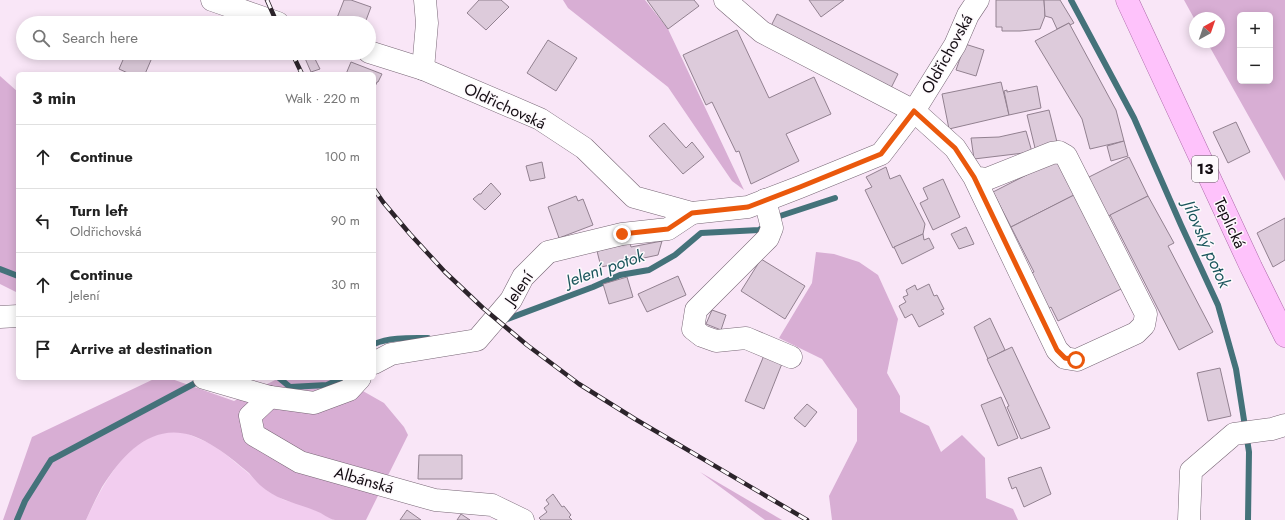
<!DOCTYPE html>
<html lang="en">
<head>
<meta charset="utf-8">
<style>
  :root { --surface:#fff; --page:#f6f6f6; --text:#222; --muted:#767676; --line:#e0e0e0 }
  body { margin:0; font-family:Jost,sans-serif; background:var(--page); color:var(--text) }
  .controls { position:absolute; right:12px; top:12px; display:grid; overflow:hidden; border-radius:6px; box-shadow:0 2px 10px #0003 }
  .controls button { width:36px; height:36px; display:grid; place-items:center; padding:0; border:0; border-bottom:1px solid var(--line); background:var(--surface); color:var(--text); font:20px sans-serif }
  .compass { position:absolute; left:1189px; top:12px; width:36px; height:36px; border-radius:50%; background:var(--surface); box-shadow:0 2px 10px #0003; rotate:40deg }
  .stop { position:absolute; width:12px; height:12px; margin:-9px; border:3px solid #ea580c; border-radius:50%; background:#fff }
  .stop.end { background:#ea580c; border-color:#fff; box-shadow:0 1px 4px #0008 }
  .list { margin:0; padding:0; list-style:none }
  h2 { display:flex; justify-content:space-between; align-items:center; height:52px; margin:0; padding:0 16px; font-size:17px }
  h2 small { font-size:13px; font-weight:400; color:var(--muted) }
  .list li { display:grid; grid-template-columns:26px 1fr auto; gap:12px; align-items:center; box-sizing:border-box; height:64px; padding:0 16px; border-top:1px solid var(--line) }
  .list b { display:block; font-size:15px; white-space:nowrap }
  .list p { margin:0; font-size:13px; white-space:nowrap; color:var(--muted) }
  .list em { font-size:13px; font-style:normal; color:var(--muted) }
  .icon { flex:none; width:22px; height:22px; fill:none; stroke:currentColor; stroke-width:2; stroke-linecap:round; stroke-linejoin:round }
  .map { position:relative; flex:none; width:1285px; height:520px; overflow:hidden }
  .search { position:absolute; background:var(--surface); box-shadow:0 2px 10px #0003; left:16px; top:16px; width:360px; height:44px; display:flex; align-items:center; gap:10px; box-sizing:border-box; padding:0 14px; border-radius:22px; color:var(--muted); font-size:15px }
  .panel { position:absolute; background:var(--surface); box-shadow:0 2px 10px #0003; left:16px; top:72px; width:360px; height:308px; border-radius:6px }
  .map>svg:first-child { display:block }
  .green { fill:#f2cdef }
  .forest { fill:#d8aed4; fill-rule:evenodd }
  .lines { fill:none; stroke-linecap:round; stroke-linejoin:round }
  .stream { stroke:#44727a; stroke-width:6 }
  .building { fill:#ddcbdb; stroke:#928190 }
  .minor-casing { stroke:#776675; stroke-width:23 }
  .major-casing { stroke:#ac69a8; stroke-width:23 }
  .minor { stroke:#fff; stroke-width:22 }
  .major { stroke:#fec2fb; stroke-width:22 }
  .rail-casing { stroke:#2c242b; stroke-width:4.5 }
  .rail { stroke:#fdf9fc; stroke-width:3; stroke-dasharray:9; stroke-linecap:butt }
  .route { stroke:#ea580c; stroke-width:5 }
  .labels { text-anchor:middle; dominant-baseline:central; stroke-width:3; stroke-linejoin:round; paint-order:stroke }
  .shield { fill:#fdf9fc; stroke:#5a5459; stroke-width:1 }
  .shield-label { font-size:15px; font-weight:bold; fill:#140d13 }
  .street-label { font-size:16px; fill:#140d13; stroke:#fdf9fc }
  .water-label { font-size:17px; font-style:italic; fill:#1a555c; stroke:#fdf9fc }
</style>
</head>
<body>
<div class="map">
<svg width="1285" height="520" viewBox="0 0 1285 520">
  <rect width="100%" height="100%" fill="#f9e6f7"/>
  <!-- green -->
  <path class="green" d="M168,432H183L209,443L224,453L248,473L266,490L284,500L303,505L322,513L334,520H86C103,485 125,439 168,432Z"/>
  <!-- forest -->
  <g class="forest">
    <path d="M563,0H645L668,29L744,190L732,181L668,87L568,8Z"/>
    <path d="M1184,0H1285V181L1207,42H1219V18H1195V20ZM1240,15H1270V81H1240Z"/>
    <path d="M0,76L18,92V293L0,284Z"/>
    <path d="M816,252L834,254L859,262L878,275L898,319L887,373L900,396V412L929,426L941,452L962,435L985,458L986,498L1013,509L1018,520H832L829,496L857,441V409L822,359L779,338L812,283Z"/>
    <path d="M156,378H169L234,401L279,378H340L384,403L404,427L408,435L366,520C356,520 345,520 335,520C329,519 322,513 316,511C300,504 281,501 266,490C260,486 254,479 249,473C237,463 224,452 210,444C162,414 127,447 102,487C96,498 91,509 86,520H3L32,437Z"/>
    <path d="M700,472L782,520H765Z"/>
  </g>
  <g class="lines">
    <!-- stream -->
    <g class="stream">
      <path d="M1071,0L1134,118L1181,225L1218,305L1236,369L1249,452L1248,520"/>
      <path d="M774,220L780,216L835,198"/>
      <path d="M0,269L18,276"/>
      <path d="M502,321L593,287L620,275L649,270L675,255L701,233L759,230L765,226"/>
      <path d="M374,344C390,337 410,338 428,338"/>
      <path d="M279,378L290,387L327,385L342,378"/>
      <path d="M17,520L25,501L51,460L201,380"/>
    </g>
  </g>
  <!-- building -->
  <g class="building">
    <path d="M344,0H351L371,7L365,23H335Z"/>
    <path d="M479,0H501L509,7L486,30L467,13Z"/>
    <path d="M647,0H694L699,6L668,29Z"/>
    <path d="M809,0H844L821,17Z"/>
    <path d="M996,0H1044L1045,16L1040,29L1020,31H1002V27H996Z"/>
    <path d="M1044,0H1060L1074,23L1070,25L1069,23L1057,29L1052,18L1045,16Z"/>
    <path d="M777,14L898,74L891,88L771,26Z"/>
    <path d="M1069,23L1116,110L1124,141L1090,149L1082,119L1035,41Z"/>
    <path d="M737,30L769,98L814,77L831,114L786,134L799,161L751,184L739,151L736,152L712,102L706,105L683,55Z"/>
    <path d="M548,40L577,58L556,91L527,73Z"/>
    <path d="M965,44L984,50L976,76L956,70Z"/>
    <path d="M126,53H154L145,74H130L119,69Z"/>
    <path d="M312,53L320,69L311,72L304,56Z"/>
    <path d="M351,62L382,74L378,82H377L374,89V74H346Z"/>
    <path d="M1001,82L1009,115L949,129L942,94Z"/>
    <path d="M1037,86L1041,108L1009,115L1004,91L1007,90V92Z"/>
    <path d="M1049,110L1058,146L1036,152L1027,115Z"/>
    <path d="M1236,122L1250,152L1228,163L1213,132Z"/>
    <path d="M664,123L686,148L692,142L704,157L683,174L649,136Z"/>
    <path d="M1026,131L1032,152L974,159L971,138L999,137Z"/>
    <path d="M1124,141L1128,156L1111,161L1107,146Z"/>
    <path d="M1129,157L1148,196L1105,218L1085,179Z"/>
    <path d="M1058,159L1076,194L1011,227L993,192Z"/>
    <path d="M542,162L545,178L530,181L526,166Z"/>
    <path d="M886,167L890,179L900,175L925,224L923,234L893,248L865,190L872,187L866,177Z"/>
    <path d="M943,179L960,217L933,230L920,203L928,199L923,188Z"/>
    <path d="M491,183L501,194L485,210L473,199L479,194H481L483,191Z"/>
    <path d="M1076,194L1123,288L1058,321L1051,307L1046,310L1028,274L1034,272L1011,227Z"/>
    <path d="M576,196L578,201L583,199L593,225L559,238L548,207Z"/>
    <path d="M1148,196L1174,243L1168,246L1213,332L1179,350L1110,215Z"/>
    <path d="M1285,218V260L1273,267L1257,233Z"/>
    <path d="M966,227L974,244L959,249L951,234Z"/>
    <path d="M923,234L924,240L929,238L934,248L902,264L894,247Z"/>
    <path d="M662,241L658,255L601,267L597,251L630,243L631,247Z"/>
    <path d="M761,259L805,286L785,319L741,291Z"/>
    <path d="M678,276L686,295L647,312L638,294Z"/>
    <path d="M627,277L633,297L609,304L603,284Z"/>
    <path d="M929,284L934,296L937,295L944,309L941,310L944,314L919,327L912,314L905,318L899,306L906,302L903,297L908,295L906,290L915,285L917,290Z"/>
    <path d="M712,310L726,315L721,330L706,324Z"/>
    <path d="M990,318L1005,350L988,359L974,327Z"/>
    <path d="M1012,347L1050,428L1021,439L1007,407L1009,406L987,359Z"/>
    <path d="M765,353L783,361L764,409L745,401Z"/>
    <path d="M1220,368L1231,416L1208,421L1197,373Z"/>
    <path d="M1001,397L1018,438L998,446L981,405Z"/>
    <path d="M807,404L817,412L805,427L794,418Z"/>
    <path d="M419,455H462V479H418Z"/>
    <path d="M1041,467L1051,494L1024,507L1016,487L1012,489L1008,478Z"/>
    <path d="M553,494L562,507L564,506L571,515L569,517L572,520H541L539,518L547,512L544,508L549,504L546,500Z"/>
    <path d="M407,510L421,520H400Z"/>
    <path d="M461,514L470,520H457Z"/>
  </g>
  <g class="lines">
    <!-- minor casing -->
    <g class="minor-casing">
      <g id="minor">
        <path d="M212,0L278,23"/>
        <path d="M725,0L762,32L914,111L955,148L974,177L987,179L1052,153L1059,152L1066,156L1146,314L1144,325L1136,333L1077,360L1065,358L1057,350L974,177"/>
        <path d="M369,52L423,69L540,119L584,148L634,197L692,213L748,207L800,187L881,154L914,111L955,45L968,15L978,0"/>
        <path d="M423,69L427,23L425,0"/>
        <path d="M765,200L772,228L768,238L696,310L693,329L702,336L716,341L746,338L791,357"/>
        <path d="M0,317L18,316"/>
        <path d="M374,363L391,354L477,340L511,300L523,277L548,252L622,234L668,229L692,213"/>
        <path d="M204,378L270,397L314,403L349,390L360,378"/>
        <path d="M270,397L250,416L254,435L300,462L435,500L492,505L523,520"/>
        <path d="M1189,520L1191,471L1234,434L1272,429L1285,425"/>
      </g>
    </g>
    <!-- major casing -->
    <g class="major-casing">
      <path id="major" d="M1127,0L1251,267L1285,336"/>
    </g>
    <!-- minor -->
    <use href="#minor" class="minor"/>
    <!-- major -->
    <use href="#major" class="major"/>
    <!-- rail casing -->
    <g class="rail-casing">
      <g id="rail">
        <path d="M267,0L277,23"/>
        <path d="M292,53L302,74"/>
        <path d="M374,189L383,202L410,234L445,272L483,308L527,345L579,384L635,419L807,520"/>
      </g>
    </g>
    <!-- rail -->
    <use href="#rail" class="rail"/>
  </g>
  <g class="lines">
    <!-- route -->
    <path class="route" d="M622,234L668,229L692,213L748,207L800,187L881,154L914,111L955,148L974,177L1057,350L1065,358L1076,360"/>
  </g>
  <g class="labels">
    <!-- shield labels -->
    <rect class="shield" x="1192" y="156" width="26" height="26" rx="3"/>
    <g class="shield-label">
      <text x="1205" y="169">13</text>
    </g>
    <!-- street labels -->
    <g class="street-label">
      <text transform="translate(947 54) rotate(-61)">Oldřichovská</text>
      <text transform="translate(505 106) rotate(25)">Oldřichovská</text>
      <text transform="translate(1230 223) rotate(65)">Teplická</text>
      <text transform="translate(519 288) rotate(-55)">Jelení</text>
      <text transform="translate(364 480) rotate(16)">Albánská</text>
    </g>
    <!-- water labels -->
    <g class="water-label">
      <text transform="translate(1207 244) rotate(66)">Jílovský potok</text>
      <text transform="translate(605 268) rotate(-19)">Jelení potok</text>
    </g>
  </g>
</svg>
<div class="controls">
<button>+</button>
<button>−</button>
</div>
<svg class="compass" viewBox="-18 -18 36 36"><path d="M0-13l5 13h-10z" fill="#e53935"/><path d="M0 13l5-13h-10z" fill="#767676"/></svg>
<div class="stop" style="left:1076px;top:360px"></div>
<div class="stop end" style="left:622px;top:234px"></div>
<div class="search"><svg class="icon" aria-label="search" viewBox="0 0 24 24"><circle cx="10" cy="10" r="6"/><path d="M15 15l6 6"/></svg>Search here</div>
<section class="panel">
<h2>3 min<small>Walk · 220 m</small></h2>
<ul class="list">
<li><svg class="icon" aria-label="ahead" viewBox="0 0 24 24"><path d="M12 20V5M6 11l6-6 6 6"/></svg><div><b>Continue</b></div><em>100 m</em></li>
<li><svg class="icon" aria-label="left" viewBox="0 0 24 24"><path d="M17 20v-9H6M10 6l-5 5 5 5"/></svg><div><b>Turn left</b><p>Oldřichovská</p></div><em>90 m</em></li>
<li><svg class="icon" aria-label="ahead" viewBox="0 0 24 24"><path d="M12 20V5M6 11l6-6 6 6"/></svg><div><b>Continue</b><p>Jelení</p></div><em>30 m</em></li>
<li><svg class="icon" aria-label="arrive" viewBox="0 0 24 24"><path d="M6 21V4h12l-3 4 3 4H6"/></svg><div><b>Arrive at destination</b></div></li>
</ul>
</section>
</div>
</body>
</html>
